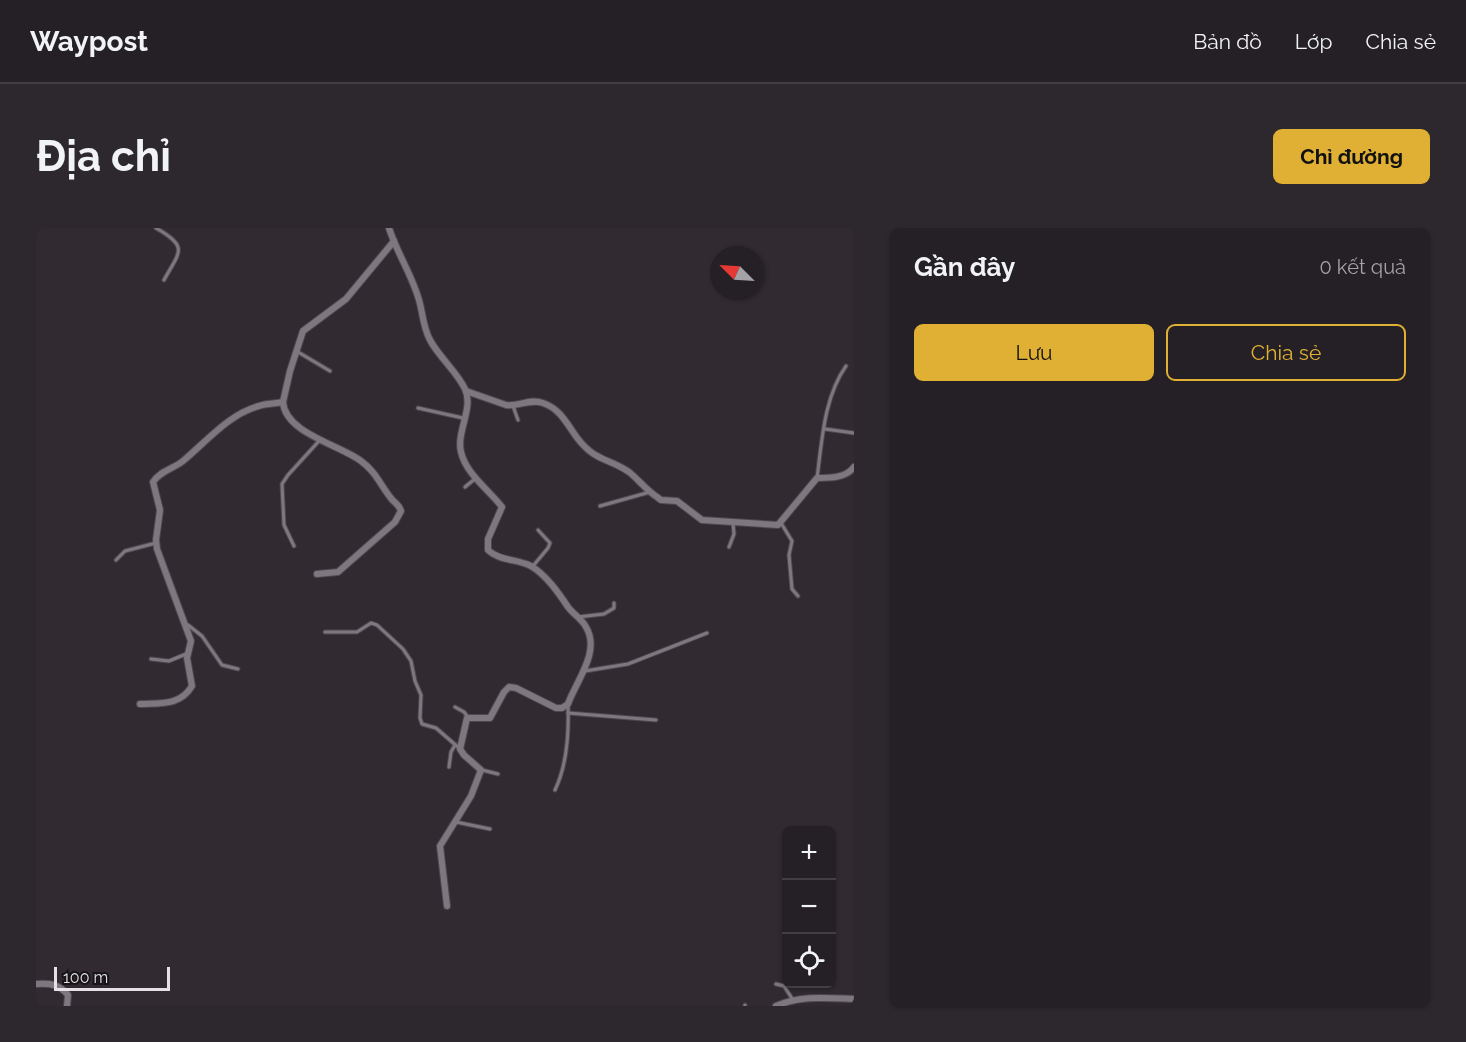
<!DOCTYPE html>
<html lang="vi">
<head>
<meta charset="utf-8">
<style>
  :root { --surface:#252025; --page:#2d282d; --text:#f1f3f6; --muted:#a3a3a7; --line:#423e42; --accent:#e0b034 }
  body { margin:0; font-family:Raleway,sans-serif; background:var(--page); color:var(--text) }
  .controls { position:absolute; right:18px; bottom:18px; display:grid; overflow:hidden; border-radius:9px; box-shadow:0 2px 4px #0004 }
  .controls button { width:54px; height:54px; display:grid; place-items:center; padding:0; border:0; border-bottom:2px solid var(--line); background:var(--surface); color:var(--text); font:30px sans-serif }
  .compass { position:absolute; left:674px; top:18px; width:54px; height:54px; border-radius:50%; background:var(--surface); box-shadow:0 2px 4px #0004; rotate:294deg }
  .scale { position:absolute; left:18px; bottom:15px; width:116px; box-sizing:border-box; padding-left:6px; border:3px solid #e5e1e6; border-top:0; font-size:16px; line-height:21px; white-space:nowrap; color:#e5e1e6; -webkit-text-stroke:4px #171417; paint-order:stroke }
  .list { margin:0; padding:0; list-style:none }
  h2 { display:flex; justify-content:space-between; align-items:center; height:78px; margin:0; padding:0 24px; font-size:26px }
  h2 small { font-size:20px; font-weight:400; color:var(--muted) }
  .actions { display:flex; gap:12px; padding:18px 24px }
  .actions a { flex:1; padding:14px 0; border:2px solid var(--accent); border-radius:9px; text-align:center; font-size:21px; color:var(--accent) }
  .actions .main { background:var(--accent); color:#111 }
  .icon { flex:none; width:33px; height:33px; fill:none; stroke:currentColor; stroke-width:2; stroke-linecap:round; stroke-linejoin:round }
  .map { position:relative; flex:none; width:818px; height:778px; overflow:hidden; border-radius:9px }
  header { display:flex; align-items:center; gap:36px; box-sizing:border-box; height:84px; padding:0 30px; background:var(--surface); border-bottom:2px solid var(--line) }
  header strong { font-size:28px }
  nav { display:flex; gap:33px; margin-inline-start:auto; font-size:21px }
  .intro { display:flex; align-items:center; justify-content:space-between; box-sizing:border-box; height:144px; padding:0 36px }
  h1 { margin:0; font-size:42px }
  .button { padding:15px 27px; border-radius:9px; background:var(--accent); color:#111; font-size:21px; font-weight:700 }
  main { display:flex; gap:36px; padding:0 36px }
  aside { flex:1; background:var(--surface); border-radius:9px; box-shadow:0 2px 4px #0004 }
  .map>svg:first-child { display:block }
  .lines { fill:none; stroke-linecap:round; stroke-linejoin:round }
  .lane-casing { stroke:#4e494e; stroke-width:5 }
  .street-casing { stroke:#4e494e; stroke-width:8 }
  .lane { stroke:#7e777f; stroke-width:3 }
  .street { stroke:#7e777f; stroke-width:6 }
</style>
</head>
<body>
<header>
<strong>Waypost</strong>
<nav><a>Bản đồ</a><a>Lớp</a><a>Chia sẻ</a></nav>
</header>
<div class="intro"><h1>Địa chỉ</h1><a class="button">Chỉ đường</a></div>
<main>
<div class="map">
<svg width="818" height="778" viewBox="0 0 818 778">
  <rect width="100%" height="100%" fill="#312b31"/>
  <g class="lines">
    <!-- lane casing -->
    <g class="lane-casing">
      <g id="lane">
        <path d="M120,0C153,19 144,23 128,52"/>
        <path d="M262,124L294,143"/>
        <path d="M477,178L482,192"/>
        <path d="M382,180L427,190"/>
        <path d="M789,201L818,205"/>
        <path d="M781,250C786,213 788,169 810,138"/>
        <path d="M429,259L440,250"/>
        <path d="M564,278L614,264"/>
        <path d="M745,295L756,313L753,327L756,361L762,368"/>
        <path d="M258,318L248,297L246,256L252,247L283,213"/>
        <path d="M693,319L698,306L697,295"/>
        <path d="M80,332L89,323L120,315"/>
        <path d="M497,338L512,320L514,315L502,302"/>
        <path d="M542,389L568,386L578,380V375"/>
        <path d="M152,397L166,408L186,437L202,441"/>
        <path d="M289,404H321L335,395L341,397L367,421L375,433L379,453L385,467L384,490L386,496L400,500L423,520"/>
        <path d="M115,431L133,433L150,426"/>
        <path d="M549,443L592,436L671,405"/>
        <path d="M419,479L428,484L431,488"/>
        <path d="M532,485L620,492"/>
        <path d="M413,539L415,524L419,517"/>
        <path d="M446,542L462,546"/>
        <path d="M519,562C531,537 533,506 532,478"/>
        <path d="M420,594L454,601"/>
        <path d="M740,756L748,758L757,772"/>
        <path d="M709,777V778"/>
      </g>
    </g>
    <!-- street casing -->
    <g class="street-casing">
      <g id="street">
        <path d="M353,0C361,25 376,47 383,72C387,86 387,99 394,112C403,129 421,144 429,161C438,180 420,204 425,224C430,246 453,262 466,279L452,311V322C463,333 482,331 495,338C510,347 522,364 532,379C537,386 546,391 550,399C565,424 540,453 532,476L526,480H520L480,460L473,459L468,464L454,490H431L424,521L428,527L445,542L435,568L404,618L411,678"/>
        <path d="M430,163L470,177C483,179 494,170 507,175C525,181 532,198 542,211C560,234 573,230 593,244C603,252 610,262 621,269L625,272L641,273L666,292L742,297L781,250C794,250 810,250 818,239"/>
        <path d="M247,174C249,205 304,217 325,233C339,243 344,256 354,269C358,275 363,276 365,283L359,294L302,344L281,346"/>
        <path d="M104,476C125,475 144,478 156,458L151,430L155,413L121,321L120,312L124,282L117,254C124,243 137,241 147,233C171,213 193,186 223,178C231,175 239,176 247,174L254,143L267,103L310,71L358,13"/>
        <path d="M0,756C14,755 23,756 32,767L31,778"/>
        <path d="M740,778C765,767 791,770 818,771"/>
      </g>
    </g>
    <!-- lane -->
    <use href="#lane" class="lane"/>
    <!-- street -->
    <use href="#street" class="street"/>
  </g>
</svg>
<div class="controls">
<button>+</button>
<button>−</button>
<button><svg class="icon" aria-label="locate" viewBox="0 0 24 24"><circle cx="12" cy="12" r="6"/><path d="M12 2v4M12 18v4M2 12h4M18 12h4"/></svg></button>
</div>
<svg class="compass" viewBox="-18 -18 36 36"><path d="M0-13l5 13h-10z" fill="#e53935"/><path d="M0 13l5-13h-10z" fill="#a3a3a7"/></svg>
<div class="scale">100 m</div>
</div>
<aside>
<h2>Gần đây<small>0 kết quả</small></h2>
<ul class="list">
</ul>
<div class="actions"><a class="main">Lưu</a><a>Chia sẻ</a></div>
</aside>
</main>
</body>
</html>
